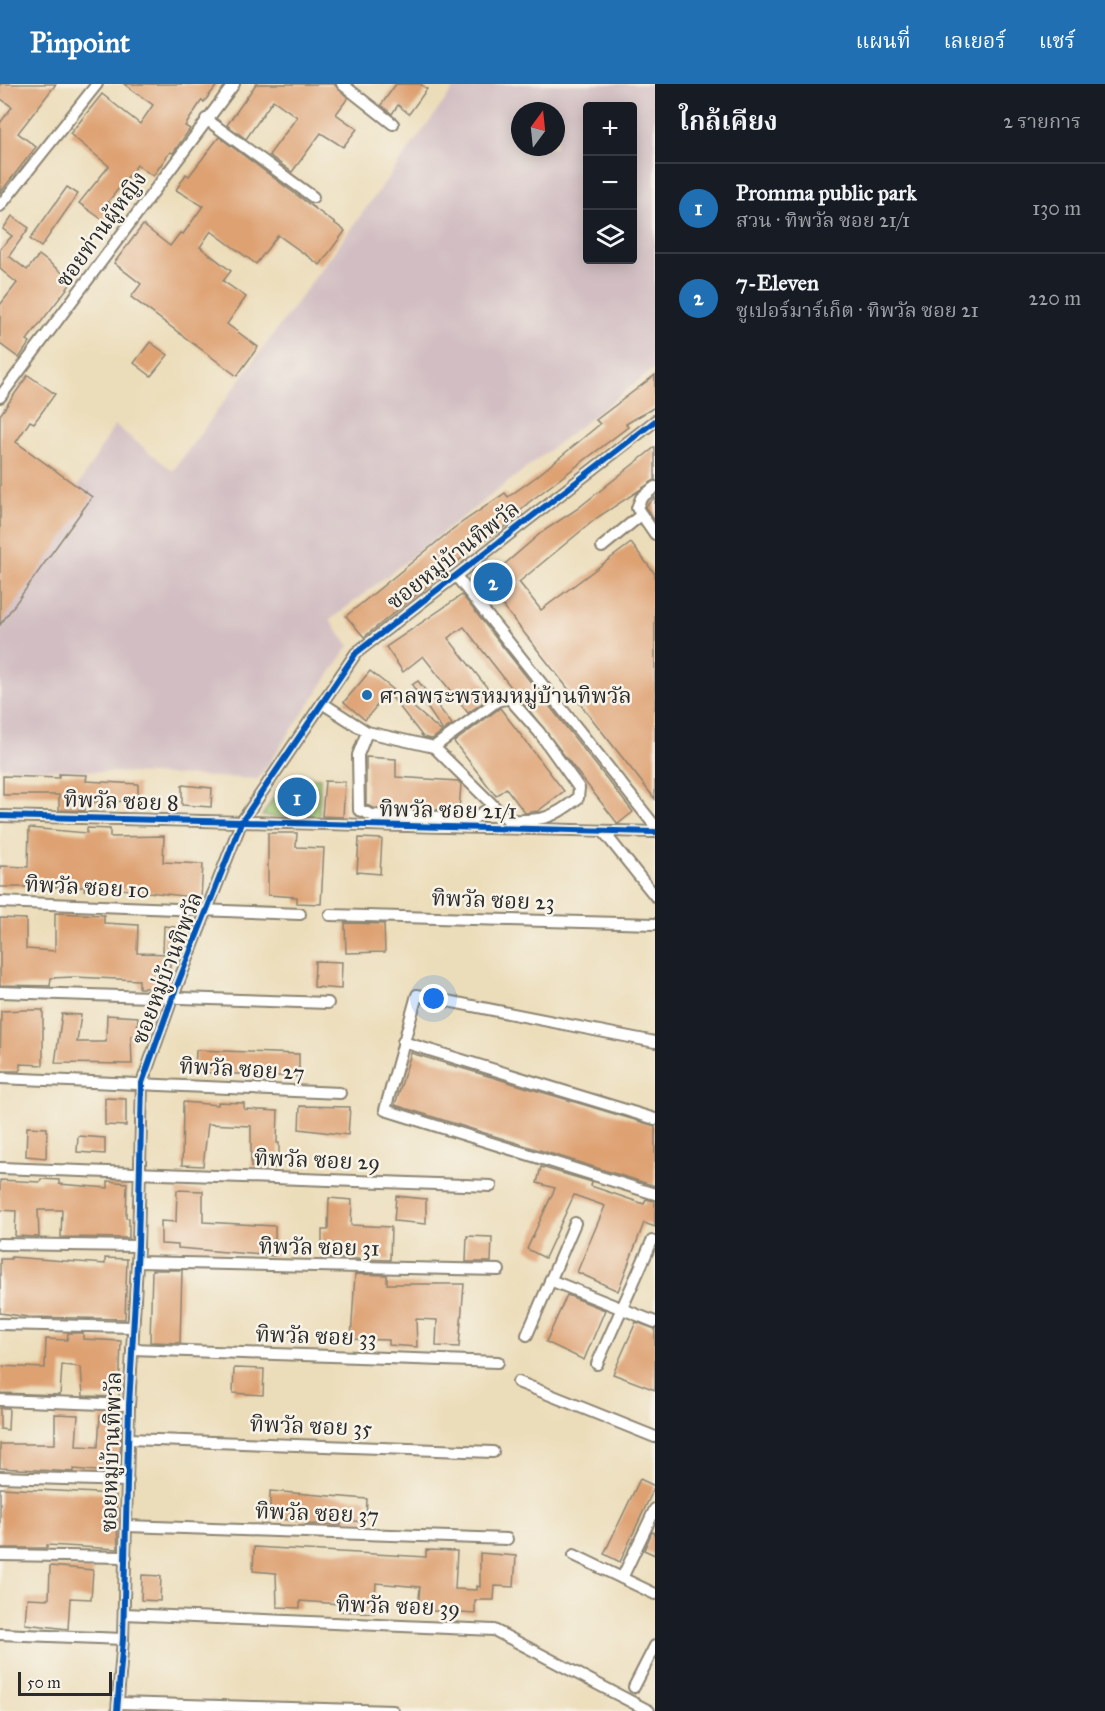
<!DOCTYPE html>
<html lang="th">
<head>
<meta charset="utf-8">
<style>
  :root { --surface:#171b24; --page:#20242c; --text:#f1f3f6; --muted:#9ea1a6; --line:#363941; --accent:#1f6fb2 }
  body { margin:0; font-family:"IM FELL Great Primer","Noto Serif Thai",serif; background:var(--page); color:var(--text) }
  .controls { position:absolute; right:18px; top:18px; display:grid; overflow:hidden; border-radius:6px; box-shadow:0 3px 15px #0003 }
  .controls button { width:54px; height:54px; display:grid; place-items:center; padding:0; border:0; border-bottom:2px solid var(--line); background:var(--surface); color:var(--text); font:30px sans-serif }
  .compass { position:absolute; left:511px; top:18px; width:54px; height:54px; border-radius:50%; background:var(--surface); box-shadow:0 3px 15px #0003; rotate:15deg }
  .scale { position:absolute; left:18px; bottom:15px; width:94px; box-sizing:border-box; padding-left:6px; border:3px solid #2b2b2b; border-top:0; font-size:16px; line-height:21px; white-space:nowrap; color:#2b2b2b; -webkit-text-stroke:4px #f7f3e8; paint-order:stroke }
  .you { position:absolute; left:434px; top:915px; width:21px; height:21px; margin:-15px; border:4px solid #fff; border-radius:50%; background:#1a73e8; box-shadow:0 0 0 9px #1a73e833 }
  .badge { display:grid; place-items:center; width:39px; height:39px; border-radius:50%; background:var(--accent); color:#fff; font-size:20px; font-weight:700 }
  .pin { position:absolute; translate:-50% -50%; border:3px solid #fff; box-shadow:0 2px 6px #0006 }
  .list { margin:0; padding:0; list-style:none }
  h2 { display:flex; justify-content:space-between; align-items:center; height:78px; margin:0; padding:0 24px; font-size:26px }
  h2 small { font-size:20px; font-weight:400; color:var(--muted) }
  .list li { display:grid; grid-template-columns:39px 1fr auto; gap:18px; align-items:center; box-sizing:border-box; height:90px; padding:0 24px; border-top:2px solid var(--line) }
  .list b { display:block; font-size:22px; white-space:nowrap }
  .list p { margin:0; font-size:20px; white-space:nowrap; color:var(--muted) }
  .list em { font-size:20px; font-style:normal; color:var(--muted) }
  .icon { flex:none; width:33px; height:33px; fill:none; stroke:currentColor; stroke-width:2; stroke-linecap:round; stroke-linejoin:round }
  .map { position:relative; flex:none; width:655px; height:1627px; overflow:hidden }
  header { display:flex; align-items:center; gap:36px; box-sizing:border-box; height:84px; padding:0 30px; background:var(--accent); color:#fff }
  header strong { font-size:28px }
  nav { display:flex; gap:33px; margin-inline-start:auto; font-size:21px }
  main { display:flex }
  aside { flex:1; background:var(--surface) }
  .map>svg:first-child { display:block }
  .industrial { fill:#d2bec2; fill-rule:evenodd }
  .green { fill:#9ec56f; stroke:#64784d; stroke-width:1.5 }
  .building { fill:#dea172 }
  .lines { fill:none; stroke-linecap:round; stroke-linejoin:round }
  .street-casing { stroke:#8c8472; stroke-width:14 }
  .street { stroke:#fff; stroke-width:10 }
  .cycleway-casing { stroke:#f7f3e8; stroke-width:10 }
  .cycleway { stroke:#0057b8; stroke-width:6 }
  .poi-dot { fill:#1f6fb2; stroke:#f7f3e8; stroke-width:2 }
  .labels { text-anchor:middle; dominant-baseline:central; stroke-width:5; stroke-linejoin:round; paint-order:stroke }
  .street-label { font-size:22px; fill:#2b2b2b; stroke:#f7f3e8 }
  .poi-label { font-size:22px; fill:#2b2b2b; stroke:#f7f3e8; text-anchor:start }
</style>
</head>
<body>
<header>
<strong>Pinpoint</strong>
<nav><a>แผนที่</a><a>เลเยอร์</a><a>แชร์</a></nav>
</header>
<main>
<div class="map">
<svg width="655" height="1627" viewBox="0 0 655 1627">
  <rect width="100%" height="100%" fill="#f7f3e8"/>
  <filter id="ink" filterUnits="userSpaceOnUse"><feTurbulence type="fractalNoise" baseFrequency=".0167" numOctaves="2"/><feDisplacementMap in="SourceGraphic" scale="12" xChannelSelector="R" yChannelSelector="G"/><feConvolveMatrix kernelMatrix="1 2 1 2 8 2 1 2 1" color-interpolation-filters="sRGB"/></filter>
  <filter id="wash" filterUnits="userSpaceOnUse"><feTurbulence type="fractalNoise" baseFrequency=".008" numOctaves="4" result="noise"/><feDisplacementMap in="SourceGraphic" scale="24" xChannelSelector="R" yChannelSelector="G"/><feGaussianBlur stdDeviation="1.35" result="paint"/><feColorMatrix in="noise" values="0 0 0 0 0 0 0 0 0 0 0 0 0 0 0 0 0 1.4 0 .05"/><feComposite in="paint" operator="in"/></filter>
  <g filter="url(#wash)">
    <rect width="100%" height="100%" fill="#ecddba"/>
    <!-- industrial -->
    <path class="industrial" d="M457,0H655V284L330,536L349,562L258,695L0,683V531L115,341L173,387ZM588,22H632V176H588ZM520,27H556V63H520Z"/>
    <!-- green -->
    <path class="green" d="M287,692L320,694L319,735L262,732Z"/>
    <g id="blocks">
      <!-- building -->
      <g class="building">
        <path d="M0,0H56L18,49L36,63L0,109V39L12,23L0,14Z"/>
        <path d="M124,0H218L204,18L202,16L185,42L190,45L173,69L170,68L153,92L137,81L108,118L114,122L103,136L79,119L109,82L70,50L102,10L140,40L153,21Z"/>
        <path d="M256,0H334L348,14L336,30L357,45L343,63L321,49L292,88L269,71L297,33L273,16L246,55L227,41Z"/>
        <path d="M396,0H420L427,5L409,30L398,21L392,30L381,21Z"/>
        <path d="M219,53L345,147L320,181L278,151L256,180L211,147L200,163L231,187L223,197L246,213L227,240L258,263L237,292L131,213L141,200L114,179L143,141L170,162L180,149L183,150L203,122L176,106L186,90L189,92Z"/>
        <path d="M67,103L78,110L41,163L30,155Z"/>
        <path d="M12,132L29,144L9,172L27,186L39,171L73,197L27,256L30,258L19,274L0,260V221L17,199L0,185V165L12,152L3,145Z"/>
        <path d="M150,258L168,271L151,292L134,279Z"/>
        <path d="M28,291L55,310L34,339L30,337L16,358L92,413L0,541V331Z"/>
        <path d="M655,291V323L626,340L628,343L528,419L519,428L522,431L519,433L478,461L364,553L346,532L454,444L505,409L508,413L536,393L600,340L596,336Z"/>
        <path d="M655,363V396L598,433L519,498L541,526L631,459L655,490V715L499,517L509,509L493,490L542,448L577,425Z"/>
        <path d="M655,413V437L645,423Z"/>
        <path d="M462,511L633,728L618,740L464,543L448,554L493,611L468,629L423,572L403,588L386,563Z"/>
        <path d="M370,587L389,602L442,648L432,655L423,653L388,608L365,636L344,618Z"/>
        <path d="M418,597L452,640L443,647L412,601Z"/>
        <path d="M500,624L564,707L538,727L525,729L506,704L496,712L454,658Z"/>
        <path d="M366,673L396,675V693L458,697L461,700L459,726L374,724L366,721Z"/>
        <path d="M59,690L87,691L86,697L138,700V717L85,718V727L59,726V711H3V692L59,694Z"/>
        <path d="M325,697L345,698L343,733L322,732Z"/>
        <path d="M182,701L212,704L211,723L182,721Z"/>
        <path d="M29,744L87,749V744L110,745V753L164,752L163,778L203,780L201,814L104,803V807L84,806L85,803H0V782L28,783Z"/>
        <path d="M268,749H297L296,763L324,764L321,820L297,819V813L268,811Z"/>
        <path d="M359,754L382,755L380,790L357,788Z"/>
        <path d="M55,829L104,831V839L138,841L137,869L171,870L168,904H139V896L74,893L51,894L50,902L0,901V834L26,835V865L55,867Z"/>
        <path d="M345,839L384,840L385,868L346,869Z"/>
        <path d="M164,842L186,844L183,867H163Z"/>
        <path d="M315,877L342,878L341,905L314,903Z"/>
        <path d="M25,926H43V981L20,980V987H0L1,927Z"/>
        <path d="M62,930L81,931L77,958H106L107,931L138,933L137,952H131L132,980L55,979Z"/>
        <path d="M196,966L299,970V993L195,988Z"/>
        <path d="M411,969L655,1042V1102L395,1021Z"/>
        <path d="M105,1014L126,1015V1042L105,1041Z"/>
        <path d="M183,1018L218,1021V1018L244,1019V1025L278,1027L277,1059H279V1084L251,1083V1042L208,1040L203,1082L182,1081Z"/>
        <path d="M300,1022L350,1023L348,1051L299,1045Z"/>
        <path d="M27,1043L47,1044L46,1074L26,1072Z"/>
        <path d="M78,1052L105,1054V1070L77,1068Z"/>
        <path d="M541,1083L592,1098L591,1102L644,1120L646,1115L655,1117V1143L644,1139L618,1207L577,1188L605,1122L574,1111L545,1174L527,1165L555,1104L537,1099Z"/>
        <path d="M41,1095L59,1096V1100L108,1104V1097L127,1099L126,1134H129V1154L61,1153L62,1126H38L39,1153L15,1152L16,1127L0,1126V1096L40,1098Z"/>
        <path d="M177,1106L203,1107V1138L275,1142V1172L178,1164V1161L161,1160V1137L176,1138Z"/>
        <path d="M396,1112L426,1115V1140L394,1137Z"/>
        <path d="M329,1114L352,1116L351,1141L391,1143L390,1176L322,1174V1146H328Z"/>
        <path d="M467,1152L492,1153L491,1178H466Z"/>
        <path d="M11,1173L105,1180V1174L127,1175L125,1235L28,1233L0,1229V1175H11Z"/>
        <path d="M152,1186H182L180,1259L150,1258Z"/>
        <path d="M355,1190L387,1191V1200H464L459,1263L436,1262L437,1236L416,1235L417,1263L389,1261V1256L351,1255Z"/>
        <path d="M567,1211L605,1226L584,1276L546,1258Z"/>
        <path d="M636,1238L655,1245V1306L613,1290Z"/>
        <path d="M68,1249H83V1255L121,1257L119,1313L83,1312L81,1283L62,1281L60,1311L0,1309V1282L45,1284L46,1255L67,1256Z"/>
        <path d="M234,1284L264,1285L263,1311L233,1309Z"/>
        <path d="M0,1324H9L8,1346L0,1345Z"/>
        <path d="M55,1330L78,1331L76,1362L98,1363L100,1332L121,1334L120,1389L74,1385V1388L0,1384V1360H55Z"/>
        <path d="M640,1395L655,1402L620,1478L604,1470Z"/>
        <path d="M0,1404L116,1410L118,1465L47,1461V1464H0Z"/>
        <path d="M270,1407L367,1415L366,1438L341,1436V1441L306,1440L307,1436L270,1435Z"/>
        <path d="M652,1448L655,1449V1471L644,1466Z"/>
        <path d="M254,1463L426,1473V1466L457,1467L455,1505L477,1506V1502L480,1503V1469L516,1472L514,1503L495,1502L494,1516H475V1530L418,1526L420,1503L376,1499L374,1529L340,1527V1520L300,1517V1524L277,1523L276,1489L253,1487Z"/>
        <path d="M50,1482L93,1486L91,1515L70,1514L68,1545L25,1540L27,1514L49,1515Z"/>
        <path d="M142,1491L161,1492L160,1517L141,1516Z"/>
      </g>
    </g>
  </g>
  <g filter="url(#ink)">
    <use href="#blocks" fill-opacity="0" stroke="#8c8472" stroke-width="1.5"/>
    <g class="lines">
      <!-- street casing -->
      <g class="street-casing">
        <g id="street">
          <path d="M342,0L393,40"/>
          <path d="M206,35L313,113"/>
          <path d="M0,122L97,0"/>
          <path d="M0,313L234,0"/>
          <path d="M655,403L641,414L637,424L655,450"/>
          <path d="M602,463L641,431"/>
          <path d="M456,492L655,742"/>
          <path d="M322,619L367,648L434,663L508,736C542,737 552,735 578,714L579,704L539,648L509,614L497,617L434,663"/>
          <path d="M367,648L358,671L359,726L372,731L474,734L493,722"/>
          <path d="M0,732L655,748"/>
          <path d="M603,747L655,812"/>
          <path d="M0,818L300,830"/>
          <path d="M330,831L655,840"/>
          <path d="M0,908L328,919"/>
          <path d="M403,958L655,1035"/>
          <path d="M655,958L417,911L385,1026L655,1110"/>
          <path d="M0,994L340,1009"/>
          <path d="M0,1084L491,1102"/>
          <path d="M0,1160L138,1162"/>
          <path d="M137,1178L499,1186"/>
          <path d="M550,1196L655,1238"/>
          <path d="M0,1240L133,1243"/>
          <path d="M527,1251L575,1139"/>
          <path d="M132,1265L498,1278"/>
          <path d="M597,1280L652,1157"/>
          <path d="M518,1298L655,1353"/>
          <path d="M0,1316L129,1321"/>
          <path d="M128,1355L493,1368"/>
          <path d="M0,1393L128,1397"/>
          <path d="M127,1442L507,1455"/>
          <path d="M0,1471L126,1473"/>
          <path d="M574,1471L655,1510"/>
          <path d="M622,1494L655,1425"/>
          <path d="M124,1530L494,1546L649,1627"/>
          <path d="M0,1550L123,1555"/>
          <path d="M634,1603L655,1562"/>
          <path d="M118,1619L393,1627"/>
          <path d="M117,1627L123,1555L129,1321L138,1162L142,999L173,912L241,739L356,569L655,337"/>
        </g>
      </g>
      <!-- street -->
      <use href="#street" class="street"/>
      <!-- cycleway casing -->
      <g class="cycleway-casing">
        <g id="cycleway">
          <path d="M0,732L655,748"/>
          <path d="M117,1627L123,1555L129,1321L138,1162L142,999L173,912L241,739L356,569L655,337"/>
        </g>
      </g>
      <!-- cycleway -->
      <use href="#cycleway" class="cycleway"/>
    </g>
  </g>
  <!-- markers -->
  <circle class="poi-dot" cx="367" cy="611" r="6"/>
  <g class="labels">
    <!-- street labels -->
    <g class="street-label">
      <text transform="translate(101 145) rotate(-54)">ซอยท่านผู้หญิง</text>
      <text transform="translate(453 471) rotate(-38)">ซอยหมู่บ้านทิพวัล</text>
      <text transform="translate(121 717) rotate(2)">ทิพวัล ซอย 8</text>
      <text transform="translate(448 726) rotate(1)">ทิพวัล ซอย 21/1</text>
      <text transform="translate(87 803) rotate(3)">ทิพวัล ซอย 10</text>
      <text transform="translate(493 816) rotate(2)">ทิพวัล ซอย 23</text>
      <text transform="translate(167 884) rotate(-69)">ซอยหมู่บ้านทิพวัล</text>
      <text transform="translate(242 985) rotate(3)">ทิพวัล ซอย 27</text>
      <text transform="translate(317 1076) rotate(2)">ทิพวัล ซอย 29</text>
      <text transform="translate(319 1163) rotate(1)">ทิพวัล ซอย 31</text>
      <text transform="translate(316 1252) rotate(2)">ทิพวัล ซอย 33</text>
      <text transform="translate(311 1342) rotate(2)">ทิพวัล ซอย 35</text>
      <text transform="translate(111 1368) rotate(-88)">ซอยหมู่บ้านทิพวัล</text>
      <text transform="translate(317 1429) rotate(2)">ทิพวัล ซอย 37</text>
      <text transform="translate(398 1522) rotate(2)">ทิพวัล ซอย 39</text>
    </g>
    <!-- poi labels -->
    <g class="poi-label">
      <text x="379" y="611">ศาลพระพรหมหมู่บ้านทิพวัล</text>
    </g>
  </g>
</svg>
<div class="controls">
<button>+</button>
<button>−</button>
<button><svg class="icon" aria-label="layers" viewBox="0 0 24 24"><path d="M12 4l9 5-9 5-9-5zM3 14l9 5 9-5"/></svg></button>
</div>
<svg class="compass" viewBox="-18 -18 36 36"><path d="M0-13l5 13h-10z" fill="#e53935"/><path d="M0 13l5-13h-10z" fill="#9ea1a6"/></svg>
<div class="scale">50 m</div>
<div class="you"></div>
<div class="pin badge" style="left:297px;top:713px">1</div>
<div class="pin badge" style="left:493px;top:498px">2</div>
</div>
<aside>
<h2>ใกล้เคียง<small>2 รายการ</small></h2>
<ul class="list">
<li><span class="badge">1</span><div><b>Promma public park</b><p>สวน · ทิพวัล ซอย 21/1</p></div><em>130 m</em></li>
<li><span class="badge">2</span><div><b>7-Eleven</b><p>ซูเปอร์มาร์เก็ต · ทิพวัล ซอย 21</p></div><em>220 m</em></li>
</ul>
</aside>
</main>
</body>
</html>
